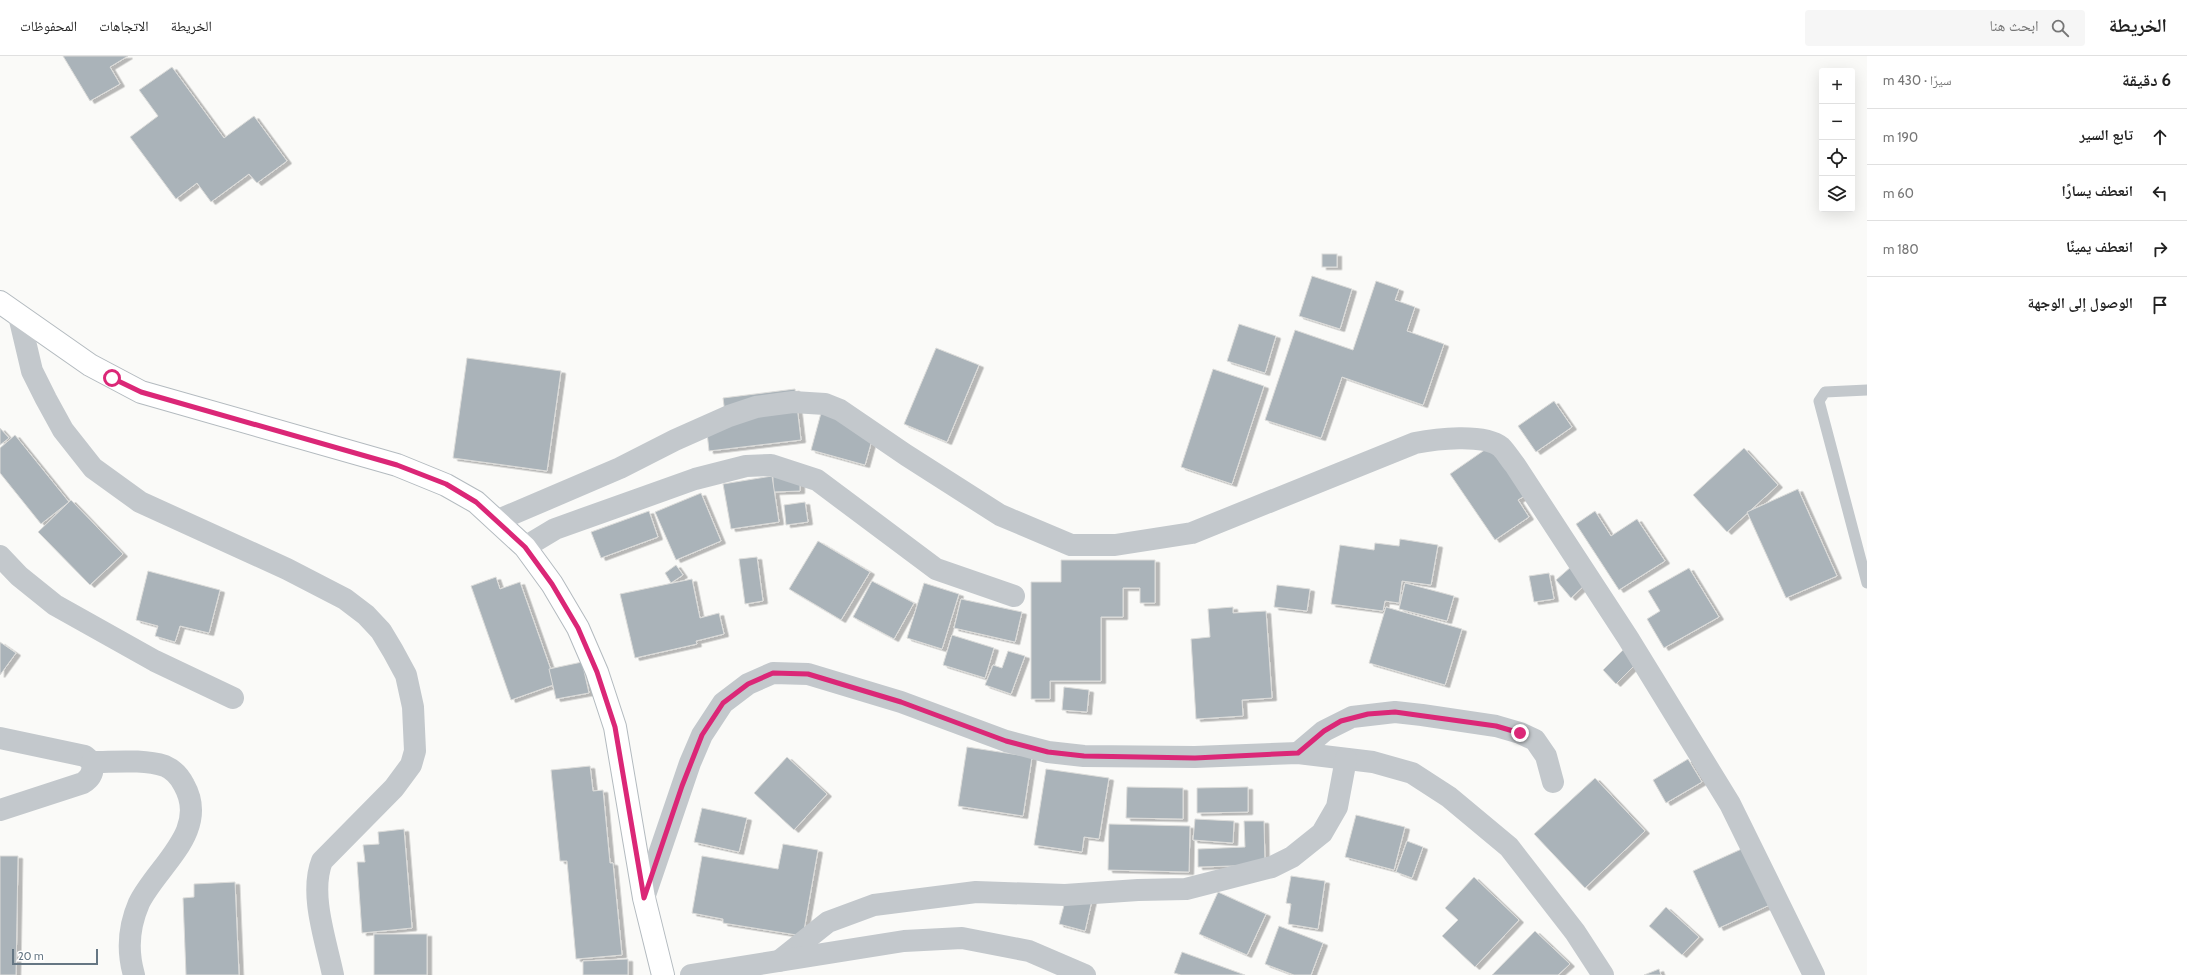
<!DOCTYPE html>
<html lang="ar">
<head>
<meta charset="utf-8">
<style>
  :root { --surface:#fff; --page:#f6f6f6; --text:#222; --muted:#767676; --line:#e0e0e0 }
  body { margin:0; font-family:Cabin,"Noto Naskh Arabic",sans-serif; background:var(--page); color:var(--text); direction:rtl }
  .controls { position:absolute; right:12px; top:12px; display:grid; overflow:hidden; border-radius:4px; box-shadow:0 4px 16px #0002 }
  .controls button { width:36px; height:36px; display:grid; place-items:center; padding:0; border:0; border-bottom:1px solid var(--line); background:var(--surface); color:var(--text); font:20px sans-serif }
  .scale { position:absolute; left:12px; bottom:10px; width:86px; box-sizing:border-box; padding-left:4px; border:2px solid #657683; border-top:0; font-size:11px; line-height:14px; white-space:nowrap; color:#657683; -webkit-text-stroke:3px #fff; paint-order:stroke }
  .stop { position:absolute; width:12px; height:12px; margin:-9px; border:3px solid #db2777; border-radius:50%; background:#fff }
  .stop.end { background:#db2777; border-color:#fff; box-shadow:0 1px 4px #0008 }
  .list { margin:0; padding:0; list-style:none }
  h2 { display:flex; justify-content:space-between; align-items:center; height:52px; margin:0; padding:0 16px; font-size:17px }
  h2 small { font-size:13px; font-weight:400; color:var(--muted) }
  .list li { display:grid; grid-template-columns:26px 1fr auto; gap:12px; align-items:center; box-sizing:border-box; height:56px; padding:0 16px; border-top:1px solid var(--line) }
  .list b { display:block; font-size:15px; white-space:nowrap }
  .list em { font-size:13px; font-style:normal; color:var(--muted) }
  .icon { flex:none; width:22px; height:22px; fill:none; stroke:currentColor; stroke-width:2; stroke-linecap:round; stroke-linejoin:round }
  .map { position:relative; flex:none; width:1867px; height:919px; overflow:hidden; direction:ltr }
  header { display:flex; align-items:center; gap:24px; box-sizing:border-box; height:56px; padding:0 20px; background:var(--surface); border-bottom:1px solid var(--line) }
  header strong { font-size:19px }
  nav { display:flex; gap:22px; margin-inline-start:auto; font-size:14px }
  .search { width:280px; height:36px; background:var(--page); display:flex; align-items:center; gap:10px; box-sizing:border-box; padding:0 14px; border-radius:4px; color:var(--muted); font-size:15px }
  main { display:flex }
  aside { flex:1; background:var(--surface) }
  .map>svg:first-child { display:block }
  .building { fill:#aab3b9; stroke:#dcdcda; filter:url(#shadow) }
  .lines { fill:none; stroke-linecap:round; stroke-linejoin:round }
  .secondary-casing { stroke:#b3babf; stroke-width:24 }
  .lane { stroke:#c3c8cc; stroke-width:11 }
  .street { stroke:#c3c8cc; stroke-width:22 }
  .secondary { stroke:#fff; stroke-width:22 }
  .route { stroke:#db2777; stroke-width:5 }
</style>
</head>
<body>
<header>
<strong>الخريطة</strong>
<div class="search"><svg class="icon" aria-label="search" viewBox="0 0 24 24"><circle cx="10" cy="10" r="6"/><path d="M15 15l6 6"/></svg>ابحث هنا</div>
<nav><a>الخريطة</a><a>الاتجاهات</a><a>المحفوظات</a></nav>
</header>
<main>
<aside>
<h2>6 دقيقة<small>سيرًا · 430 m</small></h2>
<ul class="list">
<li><svg class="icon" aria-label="ahead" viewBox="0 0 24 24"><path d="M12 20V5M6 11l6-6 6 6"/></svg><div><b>تابع السير</b></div><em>190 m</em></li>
<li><svg class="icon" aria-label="left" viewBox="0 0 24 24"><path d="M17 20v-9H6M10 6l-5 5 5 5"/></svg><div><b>انعطف يسارًا</b></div><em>60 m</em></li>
<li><svg class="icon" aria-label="right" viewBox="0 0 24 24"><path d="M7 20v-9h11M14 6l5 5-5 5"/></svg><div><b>انعطف يمينًا</b></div><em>180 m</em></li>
<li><svg class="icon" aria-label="arrive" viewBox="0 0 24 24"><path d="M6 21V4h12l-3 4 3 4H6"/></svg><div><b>الوصول إلى الوجهة</b></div></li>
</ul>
</aside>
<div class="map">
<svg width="1867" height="919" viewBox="0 0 1867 919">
  <defs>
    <filter id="shadow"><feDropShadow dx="4.5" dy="2.5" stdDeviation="0" flood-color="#0004"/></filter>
  </defs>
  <rect width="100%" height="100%" fill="#fafaf8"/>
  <!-- building -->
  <g class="building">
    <path d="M63,0H128L110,11L120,28L90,45Z"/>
    <path d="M172,11L224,82L254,60L287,105L257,127L249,118L211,146L197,127L176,143L130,81L158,60L139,34Z"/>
    <rect x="1322" y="198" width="15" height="13"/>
    <path d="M1312,220L1352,233L1340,273L1299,260Z"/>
    <path d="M1376,225L1399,233L1395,244L1415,251L1407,275L1444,288L1423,349L1342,321L1321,382L1265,364L1295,274L1353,294Z"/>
    <path d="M1239,268L1276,280L1265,317L1227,305Z"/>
    <path d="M936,292L979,309L947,386L904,368Z"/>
    <path d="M467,302L561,315L547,415L453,402Z"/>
    <path d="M1213,313L1264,330L1232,428L1181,411Z"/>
    <path d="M795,333L801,384L709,395L706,367L726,365L723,342Z"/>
    <path d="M1554,345L1572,371L1536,396L1518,370Z"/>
    <path d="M821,357L875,373L865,409L811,394Z"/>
    <path d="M0,372L9,382L0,389Z"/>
    <path d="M15,379L69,446L41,468L0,417V392Z"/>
    <path d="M1499,384L1534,434L1518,444L1529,461L1495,484L1450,418Z"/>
    <path d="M1744,392L1778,429L1727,476L1693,439Z"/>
    <path d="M773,414H800V435L773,436Z"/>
    <path d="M772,420L779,466L731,473L723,428Z"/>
    <path d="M1798,433L1837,520L1786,542L1747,456Z"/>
    <path d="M701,437L721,485L676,504L655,456Z"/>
    <path d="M71,444L123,498L90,529L38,476Z"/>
    <path d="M805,446L808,466L786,469L784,449Z"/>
    <path d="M649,455L658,481L601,502L591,476Z"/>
    <path d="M1595,455L1611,480L1637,463L1665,505L1619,534L1576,468Z"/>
    <path d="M1400,483L1438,489L1431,529L1402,525L1399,547L1385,545L1383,555L1331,548L1340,489L1374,494L1375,487L1399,490Z"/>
    <path d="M818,485L870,516L841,564L789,533Z"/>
    <path d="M757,501L763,545L745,548L739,503Z"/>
    <path d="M1061,504H1155V547H1140V532H1123V561H1101V625H1050V643H1031V526H1061Z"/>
    <path d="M676,509L683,519L671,527L665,517Z"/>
    <path d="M1572,510L1587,527L1571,542L1556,524Z"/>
    <path d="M1689,512L1719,561L1664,592L1647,563L1660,555L1648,535Z"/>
    <path d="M148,515L220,534L209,577L180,570L175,586L155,580L158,570L136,564Z"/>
    <path d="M1549,517L1554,543L1534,546L1529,520Z"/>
    <path d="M496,521L500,533L520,526L556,628L511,644L471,530Z"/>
    <path d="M692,523L700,562L719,557L724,578L696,585L697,588L635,602L620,538Z"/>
    <path d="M872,525L914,547L894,583L853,561Z"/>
    <path d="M924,527L959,538L942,593L907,582Z"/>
    <path d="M1405,527L1454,540L1447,565L1399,553Z"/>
    <path d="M1277,529L1310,533L1307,555L1274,551Z"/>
    <path d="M961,543L1022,556L1015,586L954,572Z"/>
    <path d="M1233,551V557L1266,555L1272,642L1242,644L1243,660L1196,663L1191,583L1210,581L1208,553Z"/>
    <path d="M1386,551L1462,573L1445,629L1369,607Z"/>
    <path d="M952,579L994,592L985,622L943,609Z"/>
    <path d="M0,586L16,597L0,619Z"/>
    <path d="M1625,592L1638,606L1616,628L1603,614Z"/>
    <path d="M1008,595L1025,600L1011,638L985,629L993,609L1002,612Z"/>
    <path d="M582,606L589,637L556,643L549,613Z"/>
    <path d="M1064,631L1089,634L1087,656L1062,654Z"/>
    <path d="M967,691L1032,701L1023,760L958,750Z"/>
    <path d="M787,701L827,738L794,774L754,737Z"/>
    <path d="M1688,703L1702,726L1666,747L1653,724Z"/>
    <path d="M590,710L593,735L603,734L610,807H613L622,899L576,903L567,805H560L551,714Z"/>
    <path d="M1046,713L1109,722L1099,783L1084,781L1082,796L1034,789Z"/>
    <path d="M1595,722L1645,775L1585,832L1534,778Z"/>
    <path d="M1127,731L1183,732V763L1126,762Z"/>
    <path d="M1248,731V756L1197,757V732Z"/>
    <path d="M702,752L747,762L739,796L694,786Z"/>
    <path d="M1356,759L1405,771L1394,814L1345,801Z"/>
    <path d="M1195,763L1234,765L1233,787L1193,784Z"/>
    <path d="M1244,765H1264L1265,809L1198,811V793L1245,791Z"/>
    <path d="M1109,768L1190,770L1189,816L1108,814Z"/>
    <path d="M404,773L412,872L362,877L357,806H365L363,789L379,788L378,776Z"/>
    <path d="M1407,785L1423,791L1412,822L1396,816Z"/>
    <path d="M783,788L818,794L803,880L723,867V863L692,857L702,800L778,813Z"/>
    <path d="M1746,791L1772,848L1719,872L1693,815Z"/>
    <path d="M0,800H18L16,919H0Z"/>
    <path d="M1291,820L1325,825L1318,873L1288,868L1291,848L1286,847Z"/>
    <path d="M1474,821L1519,864L1475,911L1442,880L1458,864L1445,852Z"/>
    <path d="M235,826L239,919H186L183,842L194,841V828Z"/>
    <path d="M1218,836L1266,858L1247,899L1199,878Z"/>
    <path d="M1067,838L1092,844L1085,875L1059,868Z"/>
    <path d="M1666,851L1699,881L1682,899L1649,870Z"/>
    <path d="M1279,870L1323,887L1311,919H1294L1265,908Z"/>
    <path d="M1535,875L1570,908L1558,919H1492Z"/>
    <rect x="374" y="878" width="53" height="41"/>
    <path d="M1182,896L1245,919H1181L1174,917Z"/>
    <path d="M628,903V919H583V905Z"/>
    <path d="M1659,913L1661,919H1644Z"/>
  </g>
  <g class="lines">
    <!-- secondary casing -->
    <g class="secondary-casing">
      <path id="secondary" d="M0,246L90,309L141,336L397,409L446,429L476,446L525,491L552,528L578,572L597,616L615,671L644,842L663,919"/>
    </g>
    <!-- lane -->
    <path class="lane" d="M1867,334L1825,336L1819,345L1867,527"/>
    <!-- street -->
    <g class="street">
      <path d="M19,260L32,315L46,343L63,374L93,412L140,446L287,513L345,543L366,559L381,575L393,595L406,619L413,651L415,695L411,709L394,732L322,805C309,838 326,885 333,919"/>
      <path d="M496,465L620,412L675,384L729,360L756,351L793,346L825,348L840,354L906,399L1000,459L1071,489H1115L1192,477L1415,387C1435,383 1484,377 1501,391C1506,396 1510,403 1515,409L1628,582L1730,748L1814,919"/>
      <path d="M525,491L555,473L695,423L746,410L771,409L817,424L936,513L1014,540"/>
      <path d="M0,500L19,520L55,549L155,605L233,642"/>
      <path d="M0,682L85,700L92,706C94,715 91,722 83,727L0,754"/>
      <path d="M1298,697L1324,675L1352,661L1395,656L1422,659L1496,670L1520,677L1535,684L1546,700L1553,726"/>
      <path d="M92,706C115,706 143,703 165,710C174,714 180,721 184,729C210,775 157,810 139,847C129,870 127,895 134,919"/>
      <path d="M644,842L690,707L702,679L723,647L748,628L773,617L808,618L901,646L1006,685L1048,696L1084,700L1195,701L1298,697L1373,706L1412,717L1449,741L1509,791L1575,876L1603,919"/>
      <path d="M779,905L828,866L874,849L976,836L1065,839L1138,834L1186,833L1272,811L1292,801L1322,777L1337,751L1346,703"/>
      <path d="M691,919L904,885L962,882L1029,895L1085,919"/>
    </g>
    <!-- secondary -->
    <use href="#secondary" class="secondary"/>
  </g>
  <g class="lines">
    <!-- route -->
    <path class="route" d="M112,322L141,336L397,409L446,428L476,446L525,491L552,528L578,572L597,616L615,671L644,842L682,730L702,679L723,647L748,628L773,617L808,618L901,646L1006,685L1048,696L1084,700L1195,702L1298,697L1324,675L1341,665L1368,658L1395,656L1496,670L1520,677"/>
  </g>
</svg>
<div class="controls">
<button>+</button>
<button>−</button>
<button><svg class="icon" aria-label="locate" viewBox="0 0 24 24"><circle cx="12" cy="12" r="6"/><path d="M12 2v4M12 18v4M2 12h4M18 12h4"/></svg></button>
<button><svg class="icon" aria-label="layers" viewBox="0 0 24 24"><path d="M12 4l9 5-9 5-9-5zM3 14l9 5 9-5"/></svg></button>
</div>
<div class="scale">20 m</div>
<div class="stop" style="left:112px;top:322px"></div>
<div class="stop end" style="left:1520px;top:677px"></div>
</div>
</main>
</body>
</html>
